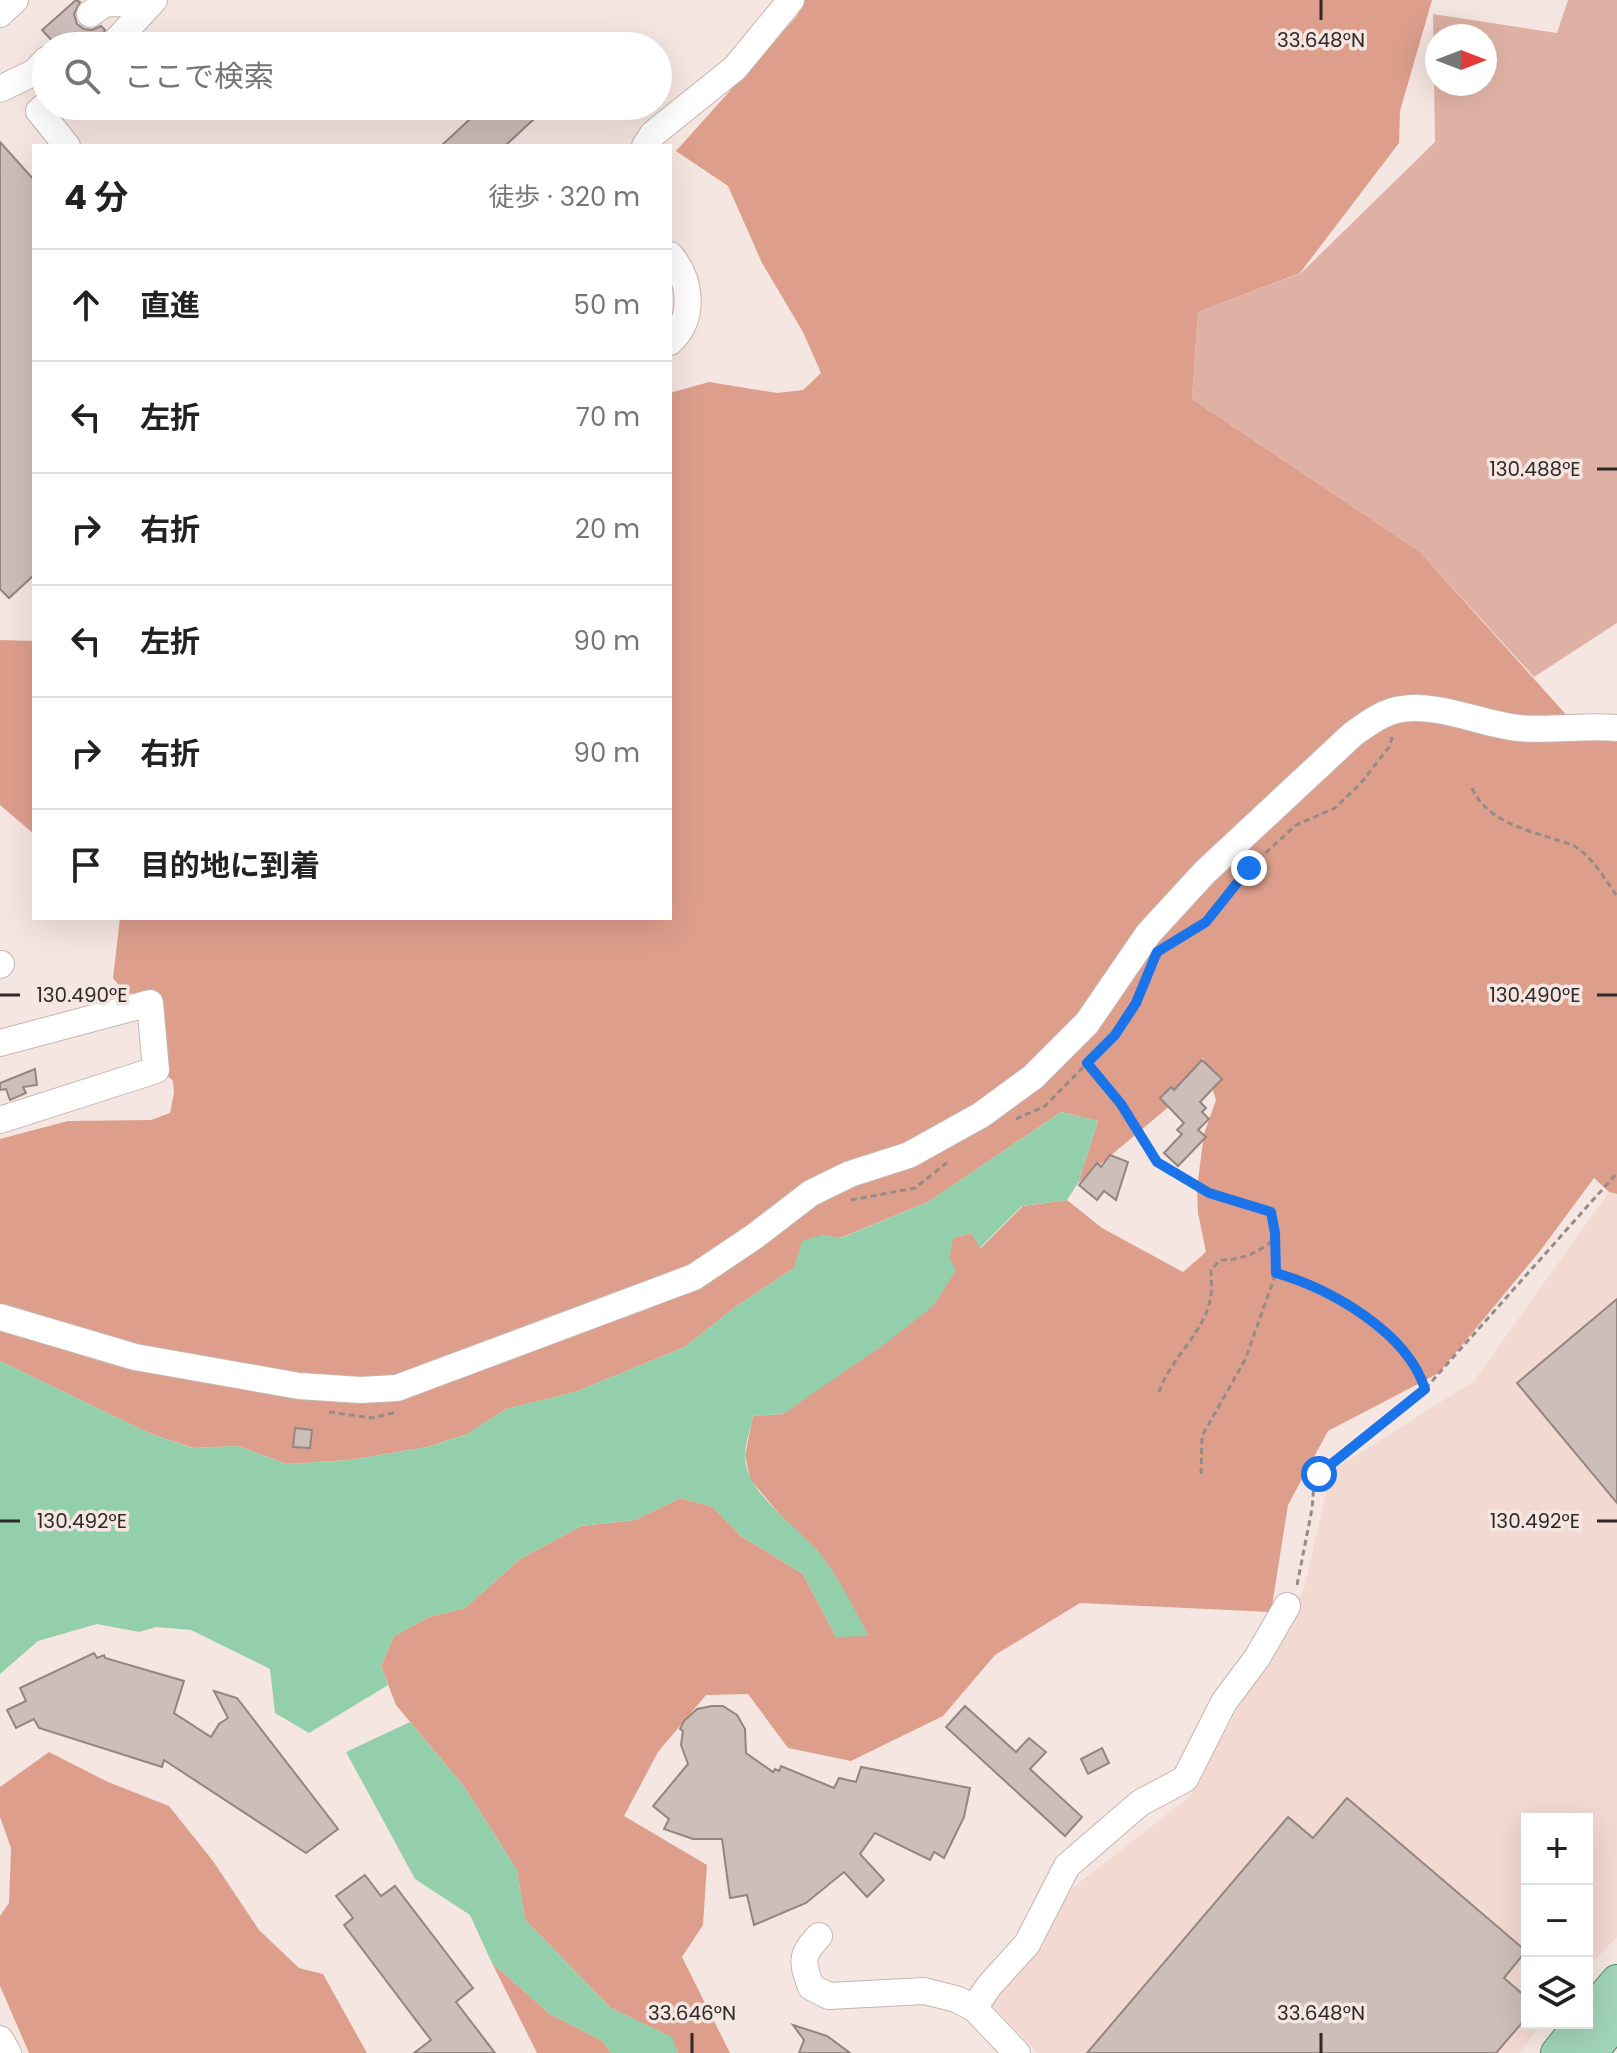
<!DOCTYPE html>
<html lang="ja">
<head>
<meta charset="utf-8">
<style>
  :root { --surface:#fff; --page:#f6f6f6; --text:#222; --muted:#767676; --line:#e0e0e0 }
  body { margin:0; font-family:Poppins,"Noto Sans JP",sans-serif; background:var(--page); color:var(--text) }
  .controls { position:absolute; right:24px; bottom:24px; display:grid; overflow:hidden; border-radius:0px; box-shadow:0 8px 32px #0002 }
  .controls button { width:72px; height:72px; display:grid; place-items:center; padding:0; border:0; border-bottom:2px solid var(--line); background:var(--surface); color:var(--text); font:40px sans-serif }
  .compass { position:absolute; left:1425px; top:24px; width:72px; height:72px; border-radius:50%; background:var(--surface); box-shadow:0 8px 32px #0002; rotate:90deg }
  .stop { position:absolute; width:24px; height:24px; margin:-18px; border:6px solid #1a73e8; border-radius:50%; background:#fff }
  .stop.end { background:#1a73e8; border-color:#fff; box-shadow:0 2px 8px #0008 }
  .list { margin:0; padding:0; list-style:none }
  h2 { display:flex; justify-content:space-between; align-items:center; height:104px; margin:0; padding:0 32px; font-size:34px }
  h2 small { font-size:26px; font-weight:400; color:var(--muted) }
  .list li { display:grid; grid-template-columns:52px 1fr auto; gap:24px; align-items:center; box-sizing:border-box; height:112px; padding:0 32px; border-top:2px solid var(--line) }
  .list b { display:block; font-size:30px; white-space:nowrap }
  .list em { font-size:26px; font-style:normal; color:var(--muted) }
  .icon { flex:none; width:44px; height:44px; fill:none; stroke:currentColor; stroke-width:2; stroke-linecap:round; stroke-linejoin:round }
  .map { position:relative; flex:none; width:1617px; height:2053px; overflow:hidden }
  .search { position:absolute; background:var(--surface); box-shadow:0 8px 32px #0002; left:32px; top:32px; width:640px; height:88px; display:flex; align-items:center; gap:20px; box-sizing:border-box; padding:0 28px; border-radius:44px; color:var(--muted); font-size:30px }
  .panel { position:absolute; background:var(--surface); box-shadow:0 8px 32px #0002; left:32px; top:144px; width:640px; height:776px; border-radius:0px }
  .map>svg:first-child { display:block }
  .built { fill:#f2d9d2 }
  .green { fill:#deb1a4; fill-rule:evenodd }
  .forest { fill:#dd9f8c }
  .water { fill:#94cfac }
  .building { fill:#cebeb9; stroke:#948581; stroke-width:2 }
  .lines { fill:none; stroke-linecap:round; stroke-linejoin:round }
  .minor-tunnel { stroke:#cec0bc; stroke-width:26; stroke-dasharray:26 13; stroke-linecap:butt }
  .minor-casing { stroke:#c5b5b0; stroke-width:28 }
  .major-casing { stroke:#508666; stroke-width:34 }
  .path { stroke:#968b87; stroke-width:3; stroke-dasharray:6 4; stroke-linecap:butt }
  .minor { stroke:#fff; stroke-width:26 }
  .major { stroke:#a1d4b8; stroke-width:32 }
  .route { stroke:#1a73e8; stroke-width:10 }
  .ticks { fill:none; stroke:#2f2927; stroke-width:3 }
  .ticks-label { font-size:20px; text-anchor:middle; fill:#2f2927; stroke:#f6e6e1; stroke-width:7; stroke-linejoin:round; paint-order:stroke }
</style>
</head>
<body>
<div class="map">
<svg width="1617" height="2053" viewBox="0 0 1617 2053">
  <rect width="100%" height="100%" fill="#f6e6e1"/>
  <!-- built -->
  <path class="built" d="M1609,1192L1617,1194V1936L1587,1969V1819H1527V2023H1543L1519,2053H1038L992,2005L1065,1894L1189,1797L1304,1589L1331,1471L1474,1381Z"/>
  <!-- green -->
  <path class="green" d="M1568,0H1617V623L1534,677L1420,552L1192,399L1198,312L1301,273L1435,142L1433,14L1557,33ZM1437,36H1485V84H1437Z"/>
  <!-- forest -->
  <g class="forest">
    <path d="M803,0H1432L1400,111L1399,143L1300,273L1198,312L1192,399L1420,552L1587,738H1617V1194L1609,1192L1594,1178L1540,1251L1439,1373L1328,1431L1288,1505L1271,1612L1080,1603L995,1655L943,1716L851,1761L788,1748L748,1694L706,1695L658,1752L624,1816L707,1865L703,1925L682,1957L730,2053H678L671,2037L611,2008L525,1920L517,1870L465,1788L396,1705L381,1666L394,1636L429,1617L465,1608L520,1559L581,1526L635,1520L680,1498L713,1507L741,1536L803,1574L836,1637L817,1550L786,1522L750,1479L745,1455L753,1416L783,1414L845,1369L949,1258L952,1238L971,1233L981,1248L1023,1206L1067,1200L1102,1228L1183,1272L1206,1252L1198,1213L1197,1188L1204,1134L1216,1100L1203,1057L1184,1094L1078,1183L1098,1121L1061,1112L928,1202L840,1238L822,1235L794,1268L734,1308L685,1347L575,1392L506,1409L467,1434L427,1447L350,1460L287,1464L238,1446L194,1448L151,1434L0,1361V1139L68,1121L151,1120L170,1113L174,1093L173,1081L164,1073L158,994L125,993L113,978L120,918H670V393L709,382L777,393L803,390L821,373L803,332L762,263L728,186L676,151L797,16Z"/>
    <path d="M0,640L34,641V834L0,805Z"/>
    <path d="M49,1752L108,1782L169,1806L213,1861L259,1930L299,1968L323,1974L367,2053H29L0,1986V1916L9,1903L11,1848L0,1817V1787Z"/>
    <path d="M492,1963L550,2014L601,2040L612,2053H537Z"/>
  </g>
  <!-- water -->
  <g class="water">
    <path d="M1061,1112L1098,1121L1078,1183L1067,1200L1022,1206L980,1248L971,1233L953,1238L949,1258L956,1270L934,1305L886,1343L783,1414L753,1416C751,1428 746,1441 745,1453C742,1490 795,1525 817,1550C838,1575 853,1607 869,1636L836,1637L803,1574L741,1536L713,1507L680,1498L635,1520L581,1526L520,1559L465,1608L429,1617L394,1636L381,1666L388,1685L309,1733L275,1713L270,1669L191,1630L156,1627L139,1632L97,1624L38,1641L0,1674V1361L151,1434L193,1448L238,1446L287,1464L350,1460L427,1447L467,1434L506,1409L575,1392L685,1347L734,1308L794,1268L802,1241L822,1235L841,1238L928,1202Z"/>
    <path d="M410,1722L465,1788L517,1870L525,1920L611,2008L672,2037L678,2053H612L601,2040L550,2014L492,1963L470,1915L415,1879L346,1752Z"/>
  </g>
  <!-- building -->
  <g class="building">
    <path d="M76,0L80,2L74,14L77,24L84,29L92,30L101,26L105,30L100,38V46H57L42,30Z"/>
    <path d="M484,106H548L505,146H441Z"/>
    <path d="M0,142L34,180V575L9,598L0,589Z"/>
    <path d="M1202,1060L1222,1079L1200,1102L1206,1108L1202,1112L1209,1119L1198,1130L1206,1137L1178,1166L1164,1153L1182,1134L1177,1130L1184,1123L1160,1098L1171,1087L1174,1090Z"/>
    <path d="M35,1069L37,1085L23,1087L26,1093L10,1100L6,1089L0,1090V1083Z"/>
    <path d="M1110,1155L1128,1162L1116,1200L1104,1191L1097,1200L1079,1185L1097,1163L1101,1167Z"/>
    <path d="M1617,1299V1503L1517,1383Z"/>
    <path d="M295,1428L312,1430L310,1448L293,1447Z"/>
    <path d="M94,1653L97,1658L104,1655L105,1658L184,1681L174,1713L211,1737L219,1724L228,1718L214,1691L237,1698L338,1829L306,1853L164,1760L162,1767L39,1728L34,1719L16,1728L7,1710L26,1701L20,1688Z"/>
    <path d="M712,1706H723L737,1715L745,1729L746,1753L773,1772L775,1769L779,1771L781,1766L834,1788L839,1778L856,1782L861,1767L970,1788L964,1817L944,1858L934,1852L930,1860L875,1833L860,1854L884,1880L867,1897L844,1872L806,1903L754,1925L747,1895L730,1898L722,1839H693L664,1829L669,1819L653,1806L688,1764L681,1745L683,1731L680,1729L684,1721L697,1709Z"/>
    <path d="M965,1706L1016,1752L1029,1738L1046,1752L1030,1769L1082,1817L1065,1836L946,1727Z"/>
    <path d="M1102,1748L1109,1763L1088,1774L1081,1759Z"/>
    <path d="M1347,1798L1526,1951L1504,1978L1527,1998V2017L1496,2053H1087L1288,1817L1313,1838Z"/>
    <path d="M365,1875L381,1896L395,1886L473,1988L456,2002L495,2053H414L431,2040L344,1925L353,1918L336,1896Z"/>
    <path d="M793,2025L827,2036L850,2053H799L804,2040Z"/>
  </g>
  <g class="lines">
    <!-- minor-tunnel -->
    <path class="minor-tunnel" d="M60,46L90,14"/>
    <!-- minor casing -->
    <g class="minor-casing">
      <g id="minor">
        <path d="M0,14L15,0"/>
        <path d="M90,14L106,3L150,4"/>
        <path d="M115,42L154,0"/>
        <path d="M0,89L35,72L46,60"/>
        <path d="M46,105L39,111L67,146"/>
        <path d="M645,146L653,134L735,68L791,0"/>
        <path d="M670,255C691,279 696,318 670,342"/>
        <path d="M0,965L1,964"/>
        <path d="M0,1043L150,1003L156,1070L0,1120"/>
        <path d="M0,1317L135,1357L299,1386L360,1390L397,1388L694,1277L755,1236L811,1193L850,1174L909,1155L981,1115L1033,1077L1087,1023L1148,934L1205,872L1353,734C1367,724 1384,711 1402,709C1438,703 1482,724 1518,728C1551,731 1584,725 1617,728"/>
        <path d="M819,1936C800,1956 802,1962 811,1987L829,1996L924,1991L956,1999L974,2008L1017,2053"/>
        <path d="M974,2008L989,1986L1027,1944L1067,1866L1140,1803L1185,1779L1224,1702L1257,1658L1287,1606"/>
        <path d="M0,2039L8,2053"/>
      </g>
    </g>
    <!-- major casing -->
    <g class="major-casing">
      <g id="major">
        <path d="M1587,2016L1617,1981"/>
        <path d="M1557,2053L1581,2023"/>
        <path d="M1591,2053L1617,2021"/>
      </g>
    </g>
    <!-- path -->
    <g class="path">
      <path d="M1472,788C1486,820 1523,829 1554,839C1562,842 1571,843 1577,848C1594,859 1605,880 1617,896"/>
      <path d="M1173,942L1206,922L1249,868L1296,825L1335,808L1361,783L1389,747L1393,735"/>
      <path d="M1087,1063L1121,1104L1157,1162L1209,1193L1271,1212L1275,1233L1276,1273L1245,1360L1202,1436L1201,1475"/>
      <path d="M1016,1119L1045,1106L1115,1035L1136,1003L1146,978"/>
      <path d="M851,1200L915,1188L949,1161"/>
      <path d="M1276,1273C1331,1289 1407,1332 1425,1389"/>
      <path d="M1159,1392C1171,1357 1205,1333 1211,1296C1212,1288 1211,1278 1211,1270L1220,1260C1243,1260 1257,1253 1275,1239"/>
      <path d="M329,1412L372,1418L397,1412"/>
      <path d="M1297,1585L1312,1509L1314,1484L1319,1474L1425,1389L1617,1173"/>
    </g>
    <!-- minor -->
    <use href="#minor" class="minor"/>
    <!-- major -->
    <use href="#major" class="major"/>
  </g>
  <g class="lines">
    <!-- route -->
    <path class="route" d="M1249,868L1206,922L1157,952L1136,1003L1115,1035L1087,1063L1121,1104L1157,1162L1209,1193L1271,1212L1275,1233L1276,1273C1331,1289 1407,1332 1425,1389L1319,1474"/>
  </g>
  <!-- ticks -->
  <path class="ticks" d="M1321,0V20M1597,469H1617M0,995H20M1597,995H1617M0,1521H20M1597,1521H1617M692,2033V2053M1321,2033V2053"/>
  <g class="ticks-label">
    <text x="1321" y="47">33.648°N</text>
    <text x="1535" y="476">130.488°E</text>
    <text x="1535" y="1002">130.490°E</text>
    <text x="82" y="1002">130.490°E</text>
    <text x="1535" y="1528">130.492°E</text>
    <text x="82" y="1528">130.492°E</text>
    <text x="692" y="2020">33.646°N</text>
    <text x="1321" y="2020">33.648°N</text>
  </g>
</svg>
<div class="controls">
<button>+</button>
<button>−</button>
<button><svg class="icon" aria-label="layers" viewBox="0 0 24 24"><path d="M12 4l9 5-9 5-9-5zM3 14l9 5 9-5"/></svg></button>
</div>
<svg class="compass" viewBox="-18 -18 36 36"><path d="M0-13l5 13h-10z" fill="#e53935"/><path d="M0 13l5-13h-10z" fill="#767676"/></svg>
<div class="stop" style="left:1319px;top:1474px"></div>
<div class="stop end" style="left:1249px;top:868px"></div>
<div class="search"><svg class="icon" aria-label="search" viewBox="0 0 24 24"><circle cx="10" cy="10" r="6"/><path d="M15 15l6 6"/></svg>ここで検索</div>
<section class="panel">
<h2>4 分<small>徒歩 · 320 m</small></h2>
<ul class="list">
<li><svg class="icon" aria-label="ahead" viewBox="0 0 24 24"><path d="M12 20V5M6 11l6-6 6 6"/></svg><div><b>直進</b></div><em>50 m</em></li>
<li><svg class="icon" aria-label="left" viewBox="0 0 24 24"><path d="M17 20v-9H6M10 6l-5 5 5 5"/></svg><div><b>左折</b></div><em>70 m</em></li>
<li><svg class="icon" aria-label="right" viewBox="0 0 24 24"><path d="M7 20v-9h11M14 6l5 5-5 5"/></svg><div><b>右折</b></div><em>20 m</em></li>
<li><svg class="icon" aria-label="left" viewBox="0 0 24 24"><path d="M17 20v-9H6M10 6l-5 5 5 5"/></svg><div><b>左折</b></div><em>90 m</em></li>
<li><svg class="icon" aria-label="right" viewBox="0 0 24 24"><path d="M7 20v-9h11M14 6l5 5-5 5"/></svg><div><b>右折</b></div><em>90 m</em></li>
<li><svg class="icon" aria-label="arrive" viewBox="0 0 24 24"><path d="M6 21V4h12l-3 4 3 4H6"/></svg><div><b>目的地に到着</b></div></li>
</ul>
</section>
</div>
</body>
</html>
